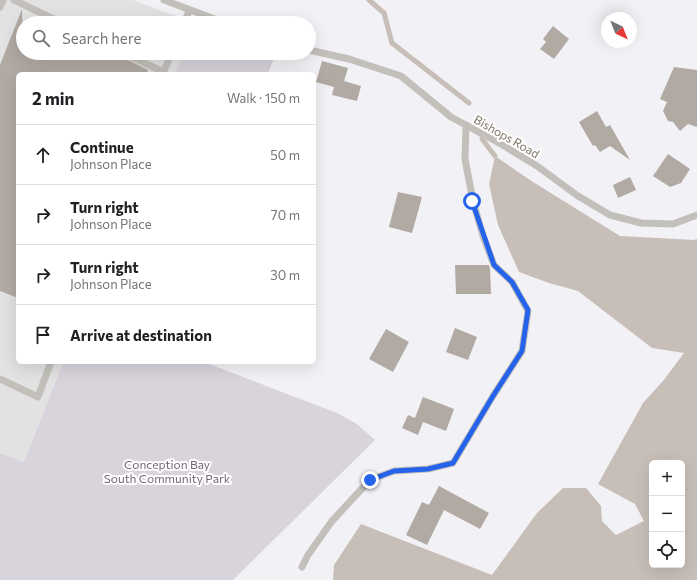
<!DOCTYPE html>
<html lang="en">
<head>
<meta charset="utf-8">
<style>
  :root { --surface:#fff; --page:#f2f2f2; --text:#202124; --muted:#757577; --line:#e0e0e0 }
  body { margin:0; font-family:Commissioner,sans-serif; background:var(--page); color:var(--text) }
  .controls { position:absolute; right:12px; bottom:12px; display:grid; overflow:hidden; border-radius:6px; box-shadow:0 4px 16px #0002 }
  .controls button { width:36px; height:36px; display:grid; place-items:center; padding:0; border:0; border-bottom:1px solid var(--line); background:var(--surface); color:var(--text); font:20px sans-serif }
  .compass { position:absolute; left:601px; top:12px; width:36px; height:36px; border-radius:50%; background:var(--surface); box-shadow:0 4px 16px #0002; rotate:137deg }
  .stop { position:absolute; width:12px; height:12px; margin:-9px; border:3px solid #2563eb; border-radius:50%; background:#fff }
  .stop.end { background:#2563eb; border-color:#fff; box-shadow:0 1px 4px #0008 }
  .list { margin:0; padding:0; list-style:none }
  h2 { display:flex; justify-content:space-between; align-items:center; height:52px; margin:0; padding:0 16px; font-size:17px }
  h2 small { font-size:13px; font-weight:400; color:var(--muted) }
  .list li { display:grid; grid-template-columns:26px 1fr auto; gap:12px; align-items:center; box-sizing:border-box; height:60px; padding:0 16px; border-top:1px solid var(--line) }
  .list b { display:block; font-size:15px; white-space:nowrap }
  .list p { margin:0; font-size:13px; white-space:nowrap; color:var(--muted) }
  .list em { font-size:13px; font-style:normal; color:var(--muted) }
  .icon { flex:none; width:22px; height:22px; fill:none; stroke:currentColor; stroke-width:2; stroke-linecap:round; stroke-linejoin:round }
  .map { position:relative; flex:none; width:697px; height:580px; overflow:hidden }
  .search { position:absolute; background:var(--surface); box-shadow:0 4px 16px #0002; left:16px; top:16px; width:300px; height:44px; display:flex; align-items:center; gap:10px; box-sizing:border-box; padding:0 14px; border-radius:22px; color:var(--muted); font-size:15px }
  .panel { position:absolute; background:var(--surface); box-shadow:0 4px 16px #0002; left:16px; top:72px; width:300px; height:292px; border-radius:6px }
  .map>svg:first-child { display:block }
  .built { fill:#e3e2e2 }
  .green { fill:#d9d3dc }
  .water { fill:#c7beb8; fill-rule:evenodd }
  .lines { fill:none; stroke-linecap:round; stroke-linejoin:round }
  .stream { stroke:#c7beb8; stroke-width:5 }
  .building { fill:#b1aaa3 }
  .minor { stroke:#c3c0bb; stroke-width:7 }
  .route { stroke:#2563eb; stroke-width:5 }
  .labels { text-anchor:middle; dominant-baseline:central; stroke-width:4; stroke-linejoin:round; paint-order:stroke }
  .street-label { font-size:12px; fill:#817565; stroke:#fff }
  .park-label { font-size:12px; fill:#776479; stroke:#fff }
</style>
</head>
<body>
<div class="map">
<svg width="697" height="580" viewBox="0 0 697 580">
  <rect width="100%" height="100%" fill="#f2f1f5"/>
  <!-- built -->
  <path class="built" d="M0,0H133L195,23H23V53H183L175,74H18V362H63L24,462L0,453Z"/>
  <!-- green -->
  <g class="green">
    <path d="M183,53H276L268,74H175Z"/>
    <path d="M63,362H204L337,413L357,424L375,440L233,580H0V453L24,462Z"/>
  </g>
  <!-- water -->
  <path class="water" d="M495,156L533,182L620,236L694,240L697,239V580H333L334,565L361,524L492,575L537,513L563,488H586L601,506L602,521L616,535L644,521L635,504L598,484L643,403L663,381L684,353L652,348L578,291L549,283L519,272L498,225L489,184ZM652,463H682V565H652Z"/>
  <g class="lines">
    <!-- stream -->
    <g class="stream">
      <path d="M369,0L384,13L392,43L469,103"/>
      <path d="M482,139L495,156"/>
    </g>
  </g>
  <!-- building -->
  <g class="building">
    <path d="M22,9L23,53H119L122,57L148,70L147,74H18V298L0,291V65Z"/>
    <path d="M553,26L569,39L554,59L540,49L546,42L543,39Z"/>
    <path d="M322,61L348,68L344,81L361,86L357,101L332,95L334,87L316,82Z"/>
    <path d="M674,67L697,70V127L688,124L680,131L673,122L668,121L663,111L667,102L660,99Z"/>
    <path d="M597,111L606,127L610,125L630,160L610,146L600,152L595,145L593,146L579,122Z"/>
    <path d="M668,154L690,169L681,183L670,187L653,176Z"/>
    <path d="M630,177L636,190L618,198L613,185Z"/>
    <path d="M398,192L422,197L412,233L389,227Z"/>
    <path d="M455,265H489L490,269L491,294H456Z"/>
    <path d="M455,328L477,337L468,360L446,352Z"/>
    <path d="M386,329L409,342L393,372L369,359Z"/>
    <path d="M423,397L454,409L446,431L423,422L418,435L402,428L408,415L415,418Z"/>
    <path d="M439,486L489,513L480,529L444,510L427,545L406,535L422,502L429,505Z"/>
  </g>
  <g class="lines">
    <!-- minor -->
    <g class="minor">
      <path d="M14,0L62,23"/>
      <path d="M164,0L225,23"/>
      <path d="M0,7L3,0"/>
      <path d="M184,23L189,11"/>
      <path d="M309,50L349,59L401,76L451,117L501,144L537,166L578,196L610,215L641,223L673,224L697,215"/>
      <path d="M124,53L163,72"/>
      <path d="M163,74L171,53"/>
      <path d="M0,379L38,397L51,362"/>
      <path d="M302,567L308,555L332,521L370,480L394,471L428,469L453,463L493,396L522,351L528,311L512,282L494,265L483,236L473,201L465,159L466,125"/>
    </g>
  </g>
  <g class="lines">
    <!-- route -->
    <path class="route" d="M370,480L394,471L428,469L453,463L493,396L522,351L528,310L512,282L494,265L472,201"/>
  </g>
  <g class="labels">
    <!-- street labels -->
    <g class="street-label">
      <text transform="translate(507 136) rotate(30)">Bishops Road</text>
    </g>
    <!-- park labels -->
    <g class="park-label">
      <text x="167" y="464">Conception Bay<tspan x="167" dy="14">South Community Park</tspan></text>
    </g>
  </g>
</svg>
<div class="controls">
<button>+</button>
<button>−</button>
<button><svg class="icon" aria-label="locate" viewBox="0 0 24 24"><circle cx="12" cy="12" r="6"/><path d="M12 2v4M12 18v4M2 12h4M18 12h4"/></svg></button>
</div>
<svg class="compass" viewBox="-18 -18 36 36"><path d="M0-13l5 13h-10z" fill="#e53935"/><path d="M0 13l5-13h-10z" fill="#757577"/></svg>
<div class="stop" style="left:472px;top:201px"></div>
<div class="stop end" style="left:370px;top:480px"></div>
<div class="search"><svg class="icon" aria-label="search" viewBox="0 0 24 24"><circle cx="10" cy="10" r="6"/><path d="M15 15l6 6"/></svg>Search here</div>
<section class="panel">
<h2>2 min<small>Walk · 150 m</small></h2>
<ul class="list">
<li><svg class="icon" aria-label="ahead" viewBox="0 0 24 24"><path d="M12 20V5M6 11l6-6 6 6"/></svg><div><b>Continue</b><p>Johnson Place</p></div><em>50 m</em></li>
<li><svg class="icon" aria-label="right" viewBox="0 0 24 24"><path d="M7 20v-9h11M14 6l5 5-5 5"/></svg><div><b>Turn right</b><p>Johnson Place</p></div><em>70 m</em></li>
<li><svg class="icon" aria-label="right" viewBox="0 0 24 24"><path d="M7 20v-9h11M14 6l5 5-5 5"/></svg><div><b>Turn right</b><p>Johnson Place</p></div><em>30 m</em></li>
<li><svg class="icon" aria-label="arrive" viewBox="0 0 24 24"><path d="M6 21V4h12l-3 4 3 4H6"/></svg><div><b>Arrive at destination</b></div></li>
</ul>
</section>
</div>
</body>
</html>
